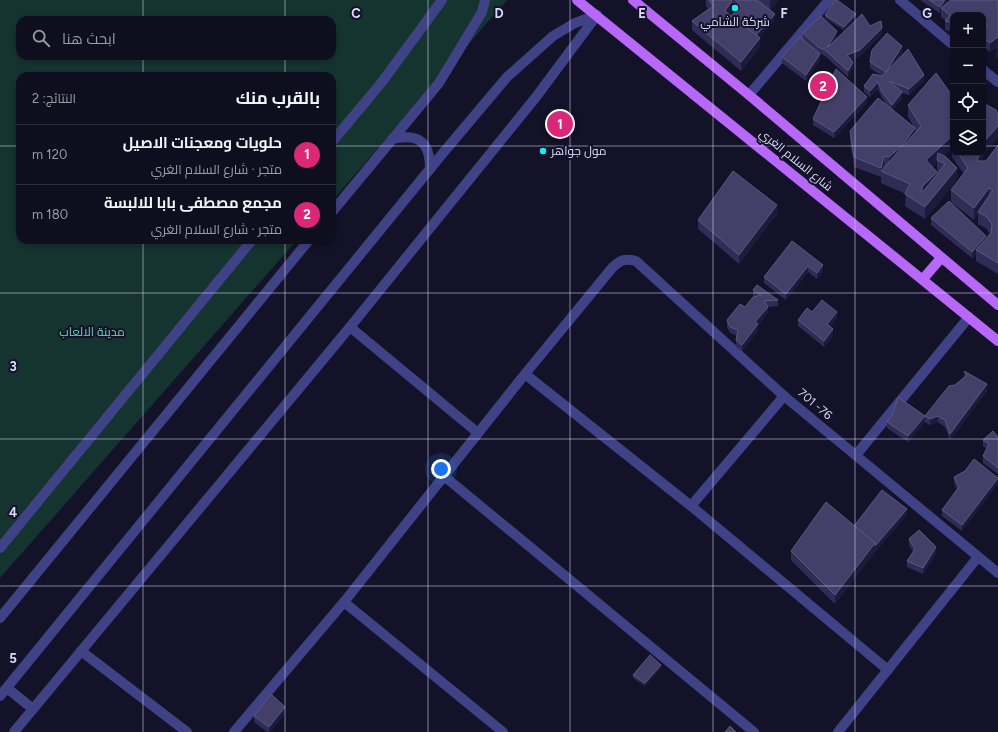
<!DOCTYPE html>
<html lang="ar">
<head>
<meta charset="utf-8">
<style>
  :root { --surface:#0f0e1f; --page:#181728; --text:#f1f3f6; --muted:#9b9ca4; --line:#2f2e3d; --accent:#db2777 }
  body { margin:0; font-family:Figtree,Cairo,sans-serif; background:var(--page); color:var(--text); direction:rtl }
  .controls { position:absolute; right:12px; top:12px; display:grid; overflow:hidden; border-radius:8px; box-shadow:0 2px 6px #0003 }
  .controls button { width:36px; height:36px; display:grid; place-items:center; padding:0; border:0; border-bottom:1px solid var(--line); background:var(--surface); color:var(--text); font:20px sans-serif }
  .you { position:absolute; left:441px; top:469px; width:14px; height:14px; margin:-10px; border:3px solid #fff; border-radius:50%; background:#1a73e8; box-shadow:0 0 0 6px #1a73e833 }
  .badge { display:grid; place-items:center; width:26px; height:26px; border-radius:50%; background:var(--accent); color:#fff; font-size:13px; font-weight:700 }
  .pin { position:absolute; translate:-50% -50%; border:2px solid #fff; box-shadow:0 1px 4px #0006 }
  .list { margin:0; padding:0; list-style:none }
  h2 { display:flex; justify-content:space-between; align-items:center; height:52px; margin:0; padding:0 16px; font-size:17px }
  h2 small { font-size:13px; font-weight:400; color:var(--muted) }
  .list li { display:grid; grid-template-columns:26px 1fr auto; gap:12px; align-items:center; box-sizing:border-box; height:60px; padding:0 16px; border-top:1px solid var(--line) }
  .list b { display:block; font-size:15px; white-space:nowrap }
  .list p { margin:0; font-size:13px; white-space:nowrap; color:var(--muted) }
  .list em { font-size:13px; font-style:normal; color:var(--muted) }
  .icon { flex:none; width:22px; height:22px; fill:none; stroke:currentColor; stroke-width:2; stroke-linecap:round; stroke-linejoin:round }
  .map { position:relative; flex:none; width:998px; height:732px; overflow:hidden; direction:ltr }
  .search { position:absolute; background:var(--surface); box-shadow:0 2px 6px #0003; left:16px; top:16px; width:320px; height:44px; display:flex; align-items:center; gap:10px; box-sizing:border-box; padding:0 14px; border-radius:12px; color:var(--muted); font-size:15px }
  .panel { position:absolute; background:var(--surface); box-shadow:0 2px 6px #0003; left:16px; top:72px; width:320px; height:172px; border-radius:12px; direction:rtl }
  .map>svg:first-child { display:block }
  .green { fill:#15332f; fill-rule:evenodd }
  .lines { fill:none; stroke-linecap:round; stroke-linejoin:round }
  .minor { stroke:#3f4285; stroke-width:10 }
  .major { stroke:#b768f8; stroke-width:10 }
  .wall { fill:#312c56; fill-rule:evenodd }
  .shaded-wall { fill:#1e1a3c }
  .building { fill:#433f68; stroke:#5c577f }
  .grid { fill:none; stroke:#dddbfd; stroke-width:1; stroke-opacity:0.55 }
  .poi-dot { fill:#11eef4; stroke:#141229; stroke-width:1.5 }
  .labels { text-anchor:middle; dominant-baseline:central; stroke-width:4; stroke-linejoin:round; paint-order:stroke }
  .poi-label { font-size:12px; fill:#dddbfd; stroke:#141229 }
  .street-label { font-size:12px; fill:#dddbfd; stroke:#141229 }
  .park-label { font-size:12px; fill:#69dbb6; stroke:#141229 }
  .grid-label { font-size:13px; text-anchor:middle; font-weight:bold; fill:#dddbfd; stroke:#141229; stroke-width:4; stroke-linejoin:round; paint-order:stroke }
</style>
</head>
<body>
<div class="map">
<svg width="998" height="732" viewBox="0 0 998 732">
  <rect width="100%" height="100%" fill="#141229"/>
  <!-- green -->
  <path class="green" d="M0,0H507L332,201V76H20V240H297L0,578ZM20,20H332V56H20Z"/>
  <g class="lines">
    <!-- minor -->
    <g class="minor">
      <path d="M900,0L953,45"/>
      <path d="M983,70L998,82"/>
      <path d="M749,95L829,0"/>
      <path d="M392,139C418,133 430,141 430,169"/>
      <path d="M332,142L382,82L442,0"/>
      <path d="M332,212L439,83L482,12L485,0"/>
      <path d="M350,327L478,433"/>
      <path d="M525,374L691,506L888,670"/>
      <path d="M856,455L969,317"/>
      <path d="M444,476L754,732"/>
      <path d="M691,506L784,396"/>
      <path d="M0,548L252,240"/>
      <path d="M344,602L503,732"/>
      <path d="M0,618L309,240"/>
      <path d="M81,651L187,732"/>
      <path d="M7,688L33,709"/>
      <path d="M0,696L443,153L507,77L553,36L575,23L597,15"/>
      <path d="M14,732L350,327L536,97L597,15"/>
      <path d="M234,732L344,602L525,374L612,268C620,260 625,258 636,261L784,396L998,573"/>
      <path d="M838,732L978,557"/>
    </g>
    <!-- major -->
    <g class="major">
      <path d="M577,0L998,341"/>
      <path d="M633,0L749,95L998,305"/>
      <path d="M923,279L941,258"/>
    </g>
  </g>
  <!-- wall -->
  <g class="wall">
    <path d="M706,0H779L770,10L775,20L759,37L760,47L741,71L692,30V21L709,9L706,6ZM732,3L738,8L731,16L729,14L732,10Z"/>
    <path d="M921,0H949L947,3L998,0V57L996,59L997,47L990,52L983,47V15H953V32L945,30V20L941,17V12L940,13L921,1Z"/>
    <path d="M825,15L856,17L844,30L825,18Z"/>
    <path d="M870,26L882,34L860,56L851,60L853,68L848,77L825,56L819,53L820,60L806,81L782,63V57L811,47L803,40V33L837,37L835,40Z"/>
    <path d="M902,52L896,62L924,81L909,95L902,93V98L893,110L914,127L908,117V105L953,94V153H983L984,154L981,161H986L998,145V274L976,261V254L972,258L931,225V218L986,239L990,235L987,229L978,224V214L974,220L951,202V190L964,174L952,157V148L943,156L957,180L925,219L905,206L906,194L881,183V177L854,167L850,140V131L888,107L882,98L878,89L870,97L864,92V86L882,76L870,68V62ZM937,162V171L939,173L937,175L932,167Z"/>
    <path d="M867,103L834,138L813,125V119Z"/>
    <path d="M777,214L739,264L698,229V220Z"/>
    <path d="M792,241L823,272L817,279L808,272L786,300L764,283V277Z"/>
    <path d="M753,290L778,300V306L768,307V313L758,325V331L742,351L736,347V340L737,336L730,333L727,327V320L745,307L754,297L753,296Z"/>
    <path d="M812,312L837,318L830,326L833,336L824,347L798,326V320Z"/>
    <path d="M964,371L987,391L950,440L945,427L938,422L930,425L925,422V416L964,377Z"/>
    <path d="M887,422H925L908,442L887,428Z"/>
    <path d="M998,437V474L983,463V456L987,449L983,446V440Z"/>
    <path d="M965,471L962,531L942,516V510L957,490L954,483V477Z"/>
    <path d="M907,515L875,552L835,604L791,560V551L854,526Z"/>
    <path d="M909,539L936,554L923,574L907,567V561L913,552L909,545Z"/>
    <path d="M661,668L645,686L633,678V675Z"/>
    <path d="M285,713L270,732H267L254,722V716Z"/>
  </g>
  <!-- shaded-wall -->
  <g class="shaded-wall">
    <path d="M771,0H779L770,10V1Z"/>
    <path d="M945,0H949L943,9L941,8V12L940,13V7Z"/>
    <path d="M732,1V10L725,20V11Z"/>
    <path d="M775,14V20L755,41V35Z"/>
    <path d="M856,14V17L844,30V27Z"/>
    <path d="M882,28V34L860,56L847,62V55Z"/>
    <path d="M837,31V37L828,52L827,48Z"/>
    <path d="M998,37V46L990,52V43Z"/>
    <path d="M760,38V47L741,71V62Z"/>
    <path d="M902,46V52L886,79V72Z"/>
    <path d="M998,48V57L996,59V50Z"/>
    <path d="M820,54V60L806,81V75Z"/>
    <path d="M853,62V68L848,77V71Z"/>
    <path d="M924,75V81L909,95V89Z"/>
    <path d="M878,82V89L870,97V91Z"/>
    <path d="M902,92V98L892,111V105Z"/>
    <path d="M867,97V103L834,138V132Z"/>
    <path d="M998,126V138L984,154L977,173V161L980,153H983V144L984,142Z"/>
    <path d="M915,128V137L889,166V157Z"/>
    <path d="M953,129V141L952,148L938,161L937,160V162L926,172V160Z"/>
    <path d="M884,156V165L882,172H881V168Z"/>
    <path d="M957,168V180L925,219V207Z"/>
    <path d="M937,172V184L922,198V187Z"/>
    <path d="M989,188V200L978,212V214L974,220V208Z"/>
    <path d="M777,205V214L739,264V255Z"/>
    <path d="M986,236V242L976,250V254L972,258V252Z"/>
    <path d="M823,265V272L817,279V273Z"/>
    <path d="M808,266V272L786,300V294Z"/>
    <path d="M768,307V313L758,325V331L742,351V345L755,322Z"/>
    <path d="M837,312V318L827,330V324Z"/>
    <path d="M833,329V336L824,347V341Z"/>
    <path d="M987,384V391L950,440V434Z"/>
    <path d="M925,416V422L908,442V436Z"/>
    <path d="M938,416V422L930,425V419Z"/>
    <path d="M998,478V484L962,531V525Z"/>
    <path d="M907,509V515L875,552L835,604V595L875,543Z"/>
    <path d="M936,547V554L923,574V568Z"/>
    <path d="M661,665V668L645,686V683Z"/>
    <path d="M285,707V713L270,732H269V727Z"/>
  </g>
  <!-- building -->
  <g class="building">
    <path d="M709,0H730L732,1L725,11L760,38L741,62L692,21L713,6Z"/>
    <path d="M735,0H757L775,14L756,35L731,16L741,5Z"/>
    <path d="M835,0H837L856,14L844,27L825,15Z"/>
    <path d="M929,0H945L940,7Z"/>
    <path d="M951,0H998V37L990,43L983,38V30L988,25L983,27V15H953V23L945,21L950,15L941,8Z"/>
    <path d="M862,14L870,26L881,21L882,28L860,50L847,55L853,62L848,71L825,50L818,47L803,33L821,16L837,31L827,48Z"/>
    <path d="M887,33L902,46L886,72L908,49L924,75L909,89L889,81L902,92L892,105L882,92L878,82L870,91L864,86L873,74L882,76L886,72L870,62L872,50Z"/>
    <path d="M800,37L820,54L806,75L782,57Z"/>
    <path d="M836,69L867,97L834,132L813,119Z"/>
    <path d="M936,73L951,94H953V129L952,136L926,160L937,172L922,187V193L945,164L937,160L938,153L946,157L957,168L925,207L905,194L910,184L881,171L921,126L908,105Z"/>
    <path d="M878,98L915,128L902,146L889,157L884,156L881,168L854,157L850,131Z"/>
    <path d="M983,103L996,110L998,114V126L984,142L983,144Z"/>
    <path d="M998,145V263L976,250L991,233L992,225L987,217L978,212L993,190L989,188L974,208L951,190L968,168L958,153H980L977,161H986Z"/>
    <path d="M733,171L777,205L739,255L698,220Z"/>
    <path d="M949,201L986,236L972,252L931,218Z"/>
    <path d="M792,241L823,265L817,273L808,266L786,294L764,277Z"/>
    <path d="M757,285L778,300L764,301L768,307L755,322L758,324L742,345L736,340L738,330L730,327L727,320L740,304L745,307L753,297L761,295L753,290Z"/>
    <path d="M822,300L837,312L827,324L833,329L824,341L798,320L807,308L812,312Z"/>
    <path d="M964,371L987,384L950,434L945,420L938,416L930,419L925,416L949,386L955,385L967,375Z"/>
    <path d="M898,397L925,416L908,436L887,422L893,414Z"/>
    <path d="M993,431L998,437V468L983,456L989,444L983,440Z"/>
    <path d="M974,459L998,478L962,525L942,510L959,487L954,477L965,471Z"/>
    <path d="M882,490L907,509L875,546V543L854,526Z"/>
    <path d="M826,502L875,543L835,595L791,551Z"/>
    <path d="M919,530L936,547L923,568L907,561L915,549L909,539Z"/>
    <path d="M650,655L661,665L645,683L633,675Z"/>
    <path d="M271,694L285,707L269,727L254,716Z"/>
    <path d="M730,726L736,732H725Z"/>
  </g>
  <!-- grid -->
  <path class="grid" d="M143,0V20M285,0V20M428,0V732M570,0V732M713,0V732M855,0V732M143,56V76M285,56V76M0,146H20M332,146H953M983,146H998M143,240V732M285,240V732M0,293H998M0,439H998M0,586H998"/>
  <!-- markers -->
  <g class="poi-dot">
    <circle cx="735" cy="8" r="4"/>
    <circle cx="543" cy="151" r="4"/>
  </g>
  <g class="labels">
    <!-- poi labels -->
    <g class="poi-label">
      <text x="735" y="22">شركة الشامي</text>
      <text x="551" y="151" text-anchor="start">مول جواهر</text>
    </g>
    <!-- street labels -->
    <g class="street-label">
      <text transform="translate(796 160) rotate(39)">شارع السلام الغري</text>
      <text transform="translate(815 404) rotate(40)">701 -76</text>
    </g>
    <!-- park labels -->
    <g class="park-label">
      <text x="92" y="332">مدينة الالعاب</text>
    </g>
  </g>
  <g class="grid-label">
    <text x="356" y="18">C</text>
    <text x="499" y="18">D</text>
    <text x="642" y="18">E</text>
    <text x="784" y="18">F</text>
    <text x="927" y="18">G</text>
    <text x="13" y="371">3</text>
    <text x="13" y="517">4</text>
    <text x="13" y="663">5</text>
  </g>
</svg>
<div class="controls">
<button>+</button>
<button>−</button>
<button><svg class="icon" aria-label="locate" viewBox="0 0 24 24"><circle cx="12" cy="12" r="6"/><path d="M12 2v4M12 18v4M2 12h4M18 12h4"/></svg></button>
<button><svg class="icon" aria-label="layers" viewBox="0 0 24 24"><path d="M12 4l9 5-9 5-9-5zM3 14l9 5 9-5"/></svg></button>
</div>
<div class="you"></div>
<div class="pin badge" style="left:560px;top:124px">1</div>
<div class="pin badge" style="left:823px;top:86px">2</div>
<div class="search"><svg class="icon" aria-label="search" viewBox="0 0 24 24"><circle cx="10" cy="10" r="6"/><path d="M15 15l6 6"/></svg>ابحث هنا</div>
<section class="panel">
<h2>بالقرب منك<small>النتائج: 2</small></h2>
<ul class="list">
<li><span class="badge">1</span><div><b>حلويات ومعجنات الاصيل</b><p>متجر · شارع السلام الغري</p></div><em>120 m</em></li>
<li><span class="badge">2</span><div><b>مجمع مصطفى بابا للالبسة</b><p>متجر · شارع السلام الغري</p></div><em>180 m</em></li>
</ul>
</section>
</div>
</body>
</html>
